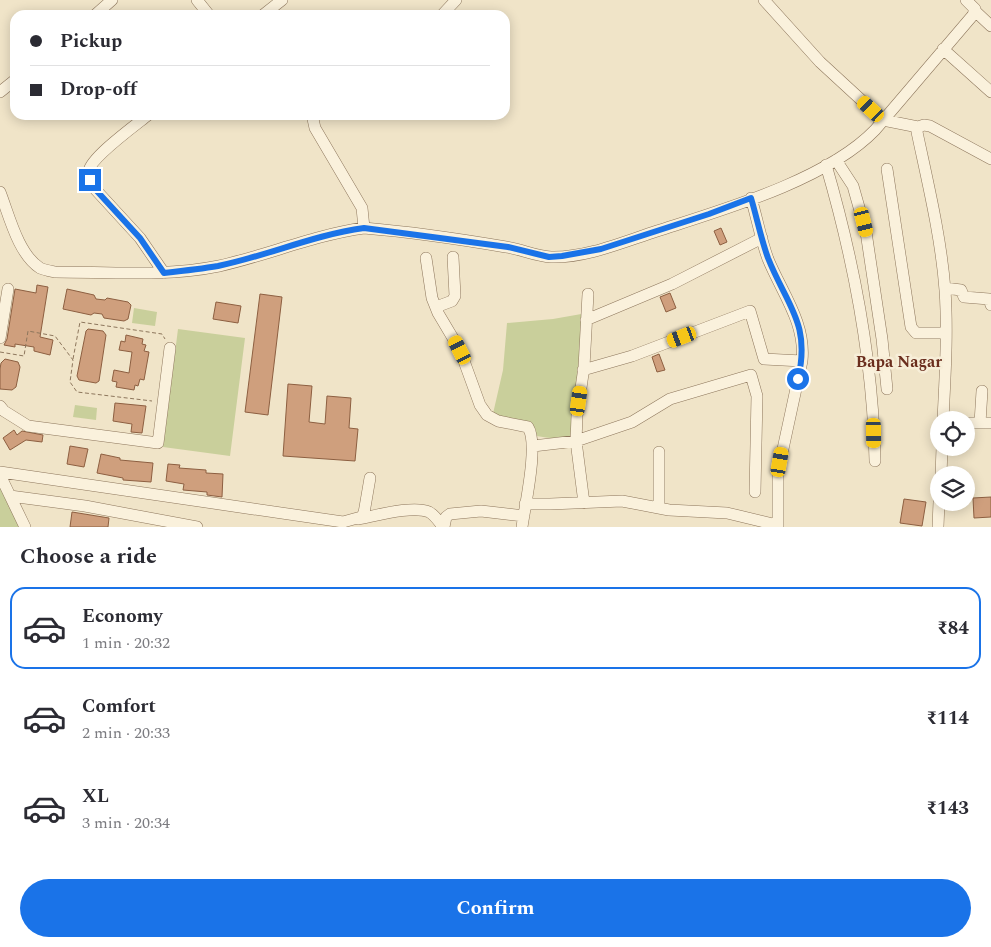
<!DOCTYPE html>
<html lang="en">
<head>
<meta charset="utf-8">
<style>
  :root { --surface:#fff; --page:#f7f7f7; --text:#2b2b33; --muted:#7c7c81; --line:#e1e1e2; --accent:#1a73e8 }
  body { margin:0; font-family:Spectral,serif; background:var(--page); color:var(--text); height:100vh; display:flex; flex-direction:column; font-size:19px; white-space:nowrap }
  * { box-sizing:border-box; margin:0 }
  p { font-size:16px; color:var(--muted) }
  .icon { flex:none; width:28px; height:28px; fill:none; stroke:currentColor; stroke-width:2; stroke-linecap:round; stroke-linejoin:round }
  .map { position:relative; height:527px; overflow:hidden }
  .drawer { display:flex; flex-direction:column; background:var(--surface); flex:1 }
  .drawer>* { flex:none }
  .banner { position:absolute; left:10px; top:10px; width:500px; height:110px; border-radius:15px; box-shadow:0 2px 12px #0003; display:grid; align-content:center; height:110px; padding:0 20px; background:var(--surface) }
  .buttons { position:absolute; left:930px; top:411px; display:grid; gap:10px }
  .buttons a { display:grid; place-items:center; width:45px; height:45px; border-radius:50%; background:var(--surface); box-shadow:0 2px 12px #0003; font-size:25px }
  .end { position:absolute; width:22px; height:22px; margin:-11px; border:6px solid #1a73e8; background:#fff; box-shadow:0 0 0 2px #fff }
  .from { border-radius:50% }
  .car { position:absolute; width:15px; height:30px; margin:-15px -8px; border-radius:6px; box-shadow:0 0 4px 1px #0007; background:linear-gradient(#f5c518 24%,#345 0 40%,#f5c518 0 76%,#345 0 86%,#f5c518 0) }
  .banner b { display:flex; align-items:center; gap:18px; height:48px; font-size:19px }
  .banner b+b { border-top:1px solid var(--line) }
  .banner i { width:12px; height:12px; background:var(--text) }
  ul { padding:0; list-style:none }
  li { display:flex; align-items:center; gap:15px; height:82px; margin:0 10px 8px; padding:0 10px; border:2px solid transparent; border-radius:15px }
  li div { flex:1 }
  li b { display:block; font-size:19px }
  li em { font-style:normal; font-weight:700 }
  li.current { border-color:var(--accent) }
  li>.icon { width:45px; height:45px; stroke-width:1.5 }
  h2 { padding:0 20px; font-size:22px; line-height:60px }
  .action { display:flex; gap:10px; margin-top:auto; padding:10px 20px }
  .action a { flex:1; height:58px; border-radius:30px; background:var(--accent); color:#fff; font-size:20px; font-weight:700; line-height:58px; text-align:center }
  .map>svg:first-child { display:block }
  .green { fill:#c9cf9b }
  .building { fill:#cf9f7d; stroke:#8d5f41 }
  .lines { fill:none; stroke-linecap:round; stroke-linejoin:round }
  .minor-casing { stroke:#8d765c; stroke-width:12 }
  .path { stroke:#8d765c; stroke-width:1; stroke-dasharray:4 2.5; stroke-linecap:butt }
  .minor { stroke:#faf1dc; stroke-width:11 }
  .route { stroke:#1a73e8; stroke-width:6 }
  .labels { text-anchor:middle; dominant-baseline:central; stroke-width:5; stroke-linejoin:round; paint-order:stroke }
  .neighbourhood-label { font-size:16px; font-weight:bold; fill:#6b2e1e; stroke:#f7eed8 }
</style>
</head>
<body>
<div class="map">
<svg width="991" height="527" viewBox="0 0 991 527">
  <rect width="100%" height="100%" fill="#f0e4c8"/>
  <path class="green" d="M134,308L157,312L155,326L132,323Z
    M587,313L584,370L569,441L530,435L528,427L492,418L503,370L507,323L553,319Z
    M178,329L245,338L230,456L163,447Z
    M75,405L97,408L96,420L73,417Z
    M0,482L23,527H0Z"/>
  <path class="building" d="M721,228L727,242L720,245L714,231Z
    M37,285L48,287L40,337L53,340L50,355L34,351V347L15,344V347L4,345L7,339L15,289L36,293Z
    M67,289L94,295L96,299L105,300L107,298L128,302L131,305L128,319L124,321L104,318L102,314L94,313L91,315L63,309Z
    M670,293L676,308L666,312L660,297Z
    M260,294L282,297L268,415L245,412Z
    M216,302L241,306L238,323L213,319Z
    M88,329L103,331L106,335L99,381L96,383L79,380L77,376L86,331Z
    M126,335L143,339L142,344L146,345L144,351L149,352L144,380L140,379L138,386L135,385L134,390L116,387L117,382L112,381L114,370L129,373L132,352L119,350L121,341L125,342Z
    M659,354L665,370L657,372L652,357Z
    M5,359L18,362L20,367L16,387L12,390L0,389V369L1,363Z
    M288,384L312,386L309,422L325,424L327,396L351,398L349,428L358,429L355,461L283,456Z
    M115,403L146,406L142,433L131,432L132,424L113,421Z
    M14,430L17,435L22,431L43,435L42,442L26,440L10,450L3,438Z
    M70,446L88,449L84,467L67,464Z
    M101,454L120,458V460L153,463L151,482L123,480V478L97,473Z
    M168,464L180,465L179,468L206,470V473L223,474L222,497L207,495V492L183,490L184,484L166,481Z
    M991,497V517L974,518L973,498Z
    M904,499L926,502L922,526L900,523Z
    M72,512L109,518L108,527H70Z"/>
  <g class="lines">
    <g class="minor-casing">
      <path id="minor" d="M197,0L209,15
        M764,0L820,62L883,120L918,127
        M975,11L991,26
        M95,15L112,0
        M263,15L282,0
        M442,15L456,0
        M943,49L991,92
        M0,92L15,80
        M148,115C137,124 90,158 89,171C88,177 92,184 95,189L140,238L164,273
        M314,115L313,119L315,128L362,208L364,228
        M836,160L853,186L866,232L882,339L887,389
        M826,165C854,261 873,361 875,461
        M887,169L911,327L916,333H946
        M0,192C9,215 18,254 40,268C44,270 50,271 55,272C109,272 165,277 219,266C268,255 314,235 364,228C411,232 459,239 506,247C521,249 535,256 551,257C586,258 623,242 657,231C722,210 827,180 875,130L973,15L975,9L966,0
        M751,198C757,218 761,240 768,259C782,293 806,323 802,361L778,472V527
        M426,258L432,298L438,313L460,350L480,405L487,415L498,421L528,427C539,444 525,505 522,527
        M945,288L961,290L964,297L989,299L991,305
        M436,307L452,301L455,296L453,257
        M586,320L672,284L762,238
        M0,338L8,289
        M583,370L632,356L750,311L764,359L802,361
        M0,406L4,411L28,426L158,443L170,348
        M943,420C945,377 948,333 945,290C941,237 928,184 917,132L918,127L924,125L930,126L991,159
        M967,423H991
        M980,423L982,391
        M533,446L576,441L632,422L670,399L751,375L757,396L755,492
        M659,452V508
        M0,472L343,522L361,517L364,513L370,478
        M0,475L25,527
        M941,475L942,448
        M10,496L85,506L197,527
        M584,503L576,441L577,416L584,367L588,294
        M525,504H550L622,501L669,510L727,513L773,524L776,527
        M358,519C375,516 413,505 429,512C435,515 439,522 443,527
        M444,527L446,517L450,514L481,511L524,516
        M938,527L939,502"/>
    </g>
    <path class="path" d="M0,352L24,356L28,331L55,336L73,360L70,382L77,392L152,401
      M73,359L80,322L162,334L165,339"/>
    <use href="#minor" class="minor"/>
  </g>
  <g class="lines">
    <path class="route" d="M90,180L95,189L140,238L164,273C182,271 200,269 218,266C267,256 313,235 364,228L508,247L549,257L562,256L601,249L709,214L751,198C757,218 761,239 768,258C787,306 811,323 798,379"/>
  </g>
  <g class="labels">
    <g class="neighbourhood-label">
      <text x="899" y="362">Bapa Nagar</text>
    </g>
  </g>
</svg>
<div class="buttons">
<a><svg class="icon" aria-label="locate" viewBox="0 0 24 24"><circle cx="12" cy="12" r="6"/><path d="M12 2v4M12 18v4M2 12h4M18 12h4"/></svg></a>
<a><svg class="icon" aria-label="layers" viewBox="0 0 24 24"><path d="M12 4l9 5-9 5-9-5zM3 14l9 5 9-5"/></svg></a>
</div>
<i class="end from" style="left:798px;top:379px"></i>
<i class="end" style="left:90px;top:180px"></i>
<i class="car" style="left:871px;top:109px;rotate:313deg"></i>
<i class="car" style="left:864px;top:222px;rotate:166deg"></i>
<i class="car" style="left:682px;top:337px;rotate:249deg"></i>
<i class="car" style="left:460px;top:350px;rotate:333deg"></i>
<i class="car" style="left:579px;top:401px;rotate:8deg"></i>
<i class="car" style="left:874px;top:433px;rotate:179deg"></i>
<i class="car" style="left:780px;top:462px;rotate:10deg"></i>
<div class="banner">
<b><i class="from"></i>Pickup</b>
<b><i></i>Drop-off</b>
</div>
</div>
<section class="drawer">
<h2>Choose a ride</h2>
<ul>
<li class="current"><svg class="icon" aria-label="car" viewBox="0 0 24 24"><path d="M5 17H2v-5l4-1 3-4h7l3 4 3 1v5h-3M9 17h6M6 11h13"/><circle cx="7" cy="17" r="2"/><circle cx="17" cy="17" r="2"/></svg><div><b>Economy</b><p>1 min · 20:32</p></div><em>₹84</em></li>
<li><svg class="icon" aria-label="car" viewBox="0 0 24 24"><path d="M5 17H2v-5l4-1 3-4h7l3 4 3 1v5h-3M9 17h6M6 11h13"/><circle cx="7" cy="17" r="2"/><circle cx="17" cy="17" r="2"/></svg><div><b>Comfort</b><p>2 min · 20:33</p></div><em>₹114</em></li>
<li><svg class="icon" aria-label="car" viewBox="0 0 24 24"><path d="M5 17H2v-5l4-1 3-4h7l3 4 3 1v5h-3M9 17h6M6 11h13"/><circle cx="7" cy="17" r="2"/><circle cx="17" cy="17" r="2"/></svg><div><b>XL</b><p>3 min · 20:34</p></div><em>₹143</em></li>
</ul>
<div class="action"><a>Confirm</a></div>
</section>
</body>
</html>
